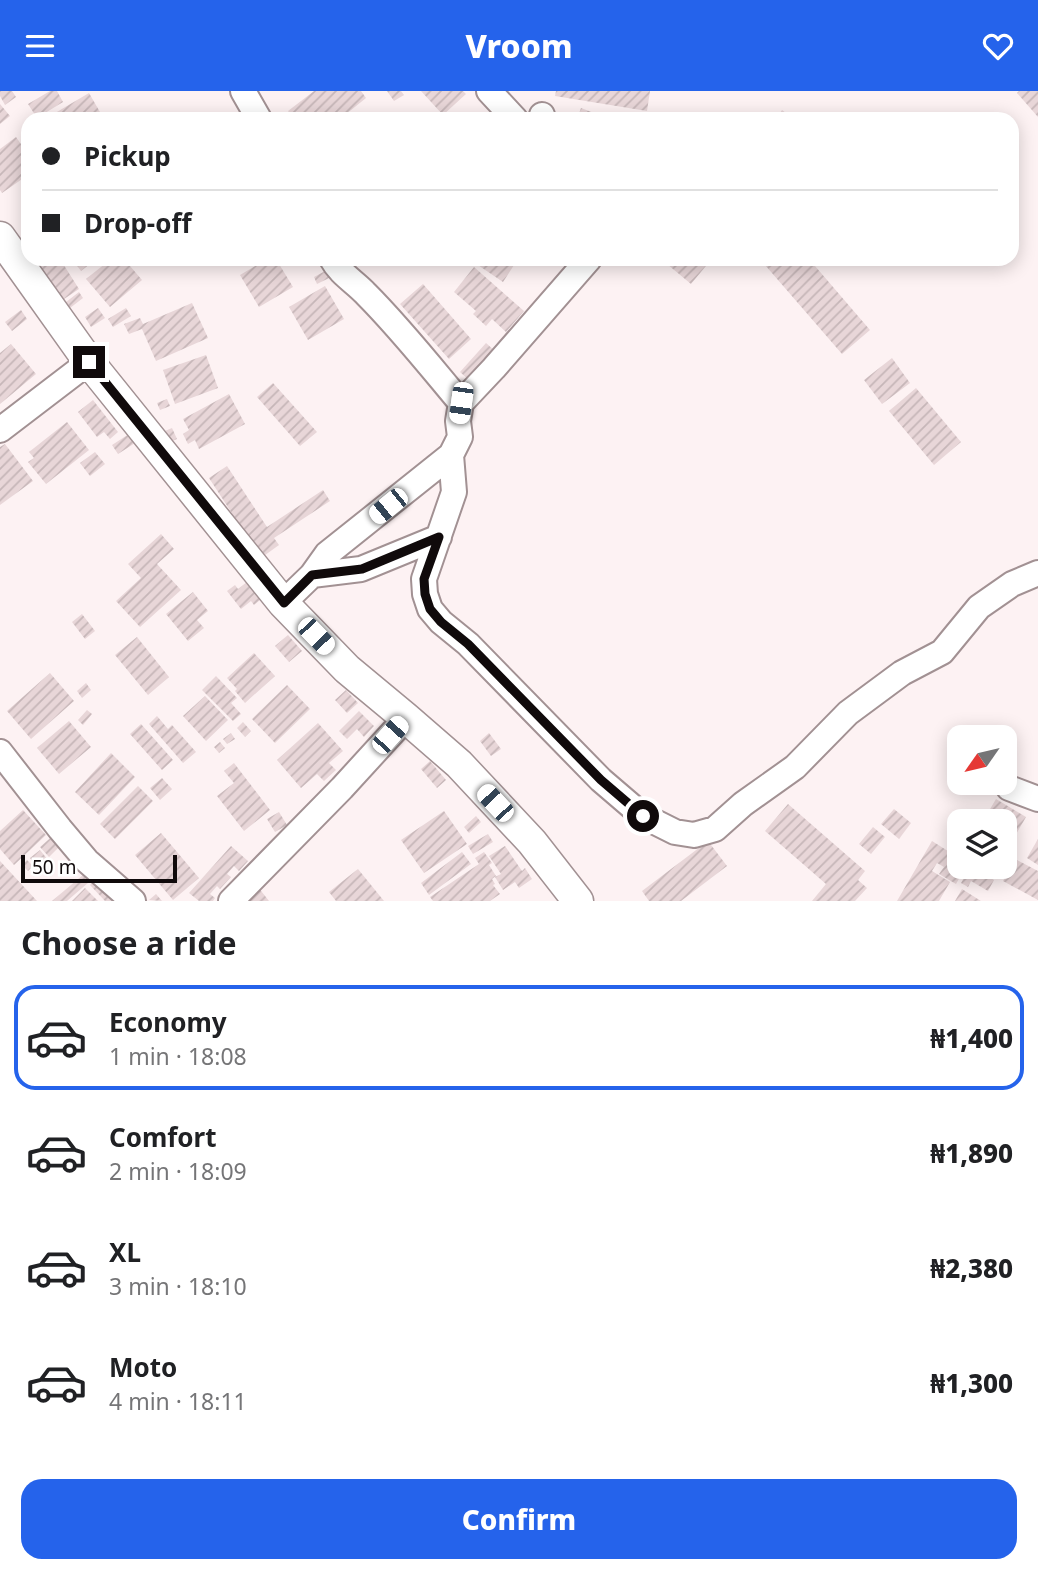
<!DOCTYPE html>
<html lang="en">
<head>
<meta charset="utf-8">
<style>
  :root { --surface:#fff; --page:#f6f6f6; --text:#202124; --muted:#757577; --line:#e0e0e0; --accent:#2563eb }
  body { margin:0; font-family:"Noto Sans",sans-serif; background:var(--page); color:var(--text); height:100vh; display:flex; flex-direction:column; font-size:26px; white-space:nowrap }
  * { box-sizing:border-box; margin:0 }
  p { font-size:23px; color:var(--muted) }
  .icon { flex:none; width:38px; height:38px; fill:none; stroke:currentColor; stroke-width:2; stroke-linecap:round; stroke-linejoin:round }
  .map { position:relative; height:810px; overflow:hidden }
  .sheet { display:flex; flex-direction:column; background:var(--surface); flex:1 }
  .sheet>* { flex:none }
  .banner { position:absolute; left:21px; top:21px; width:998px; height:154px; border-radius:21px; box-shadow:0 4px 18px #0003; display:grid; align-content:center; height:154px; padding:0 21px; background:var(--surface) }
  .needle { width:46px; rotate:236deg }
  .buttons { position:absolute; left:947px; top:634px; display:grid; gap:14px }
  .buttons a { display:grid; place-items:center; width:70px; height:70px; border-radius:14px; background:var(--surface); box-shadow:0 4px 18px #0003; font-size:35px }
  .scale { position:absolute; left:21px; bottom:18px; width:156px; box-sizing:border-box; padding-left:7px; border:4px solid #100a0b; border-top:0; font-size:19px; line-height:24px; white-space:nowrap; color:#100a0b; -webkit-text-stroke:5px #fff; paint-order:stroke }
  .end { position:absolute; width:32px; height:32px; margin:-16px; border:9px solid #100a0b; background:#fff; box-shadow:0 0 0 4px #fff }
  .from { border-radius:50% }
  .car { position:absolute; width:21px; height:42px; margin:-21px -10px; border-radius:9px; box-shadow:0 0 5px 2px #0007; background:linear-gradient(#fff 24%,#345 0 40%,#fff 0 76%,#345 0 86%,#fff 0) }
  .banner b { display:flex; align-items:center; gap:24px; height:66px; font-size:26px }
  .banner b+b { border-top:2px solid var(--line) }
  .banner i { width:18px; height:18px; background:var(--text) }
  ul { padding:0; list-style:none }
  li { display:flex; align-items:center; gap:21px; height:105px; margin:0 14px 10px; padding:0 7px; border:4px solid transparent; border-radius:21px }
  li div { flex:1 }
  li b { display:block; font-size:26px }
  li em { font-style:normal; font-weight:800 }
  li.active { border-color:var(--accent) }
  li>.icon { width:63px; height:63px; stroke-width:1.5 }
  h2 { padding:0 21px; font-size:32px; line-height:84px }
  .action { display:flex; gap:14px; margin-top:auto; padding:14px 21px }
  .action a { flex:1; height:80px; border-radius:21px; background:var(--accent); color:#fff; font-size:28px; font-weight:800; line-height:80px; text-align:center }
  header { display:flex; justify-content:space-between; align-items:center; height:91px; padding:0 21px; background:var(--accent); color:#fff; font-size:32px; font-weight:800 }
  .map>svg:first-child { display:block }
  .building { fill:url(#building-hatch) }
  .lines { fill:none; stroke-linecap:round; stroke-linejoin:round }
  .minor-casing { stroke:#a29193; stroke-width:28 }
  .tertiary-casing { stroke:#a29193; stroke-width:33 }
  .minor { stroke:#fff; stroke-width:24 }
  .tertiary { stroke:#fff; stroke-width:30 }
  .route { stroke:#100a0b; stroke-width:9 }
</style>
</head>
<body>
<header><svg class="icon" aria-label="menu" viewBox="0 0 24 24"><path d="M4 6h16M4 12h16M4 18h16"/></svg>Vroom<svg class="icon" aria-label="heart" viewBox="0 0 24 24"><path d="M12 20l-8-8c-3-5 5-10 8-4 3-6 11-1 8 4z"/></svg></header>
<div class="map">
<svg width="1038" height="810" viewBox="0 0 1038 810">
  <defs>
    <pattern id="building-hatch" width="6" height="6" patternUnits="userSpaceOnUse" patternTransform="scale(1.75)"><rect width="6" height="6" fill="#e8d6d8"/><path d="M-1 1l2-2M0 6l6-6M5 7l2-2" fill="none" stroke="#c6b6b8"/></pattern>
  </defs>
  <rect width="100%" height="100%" fill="#fdf2f3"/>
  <path class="building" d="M0,0H12L16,6L5,14L0,5Z
    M50,0H57L63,11L37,27L28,13Z
    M314,0H361L366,7L340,28H294L288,20Z
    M387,0H401L404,4L394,10Z
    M421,0H463L466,3L443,24Z
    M556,0H650L647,20L555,5Z
    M1019,0H1038V26L1017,2Z
    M89,2L104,28H45Z
    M0,13L10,25L0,33Z
    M581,17L610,28H577Z
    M782,19L794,28H776Z
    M16,46L28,63V84L2,102L0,99V58Z
    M45,168H60L79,198L61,210L37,173Z
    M72,168H96L81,180Z
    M111,168H124L142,189L110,216L86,188Z
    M226,168H238L239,170L231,175Z
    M267,168H276L293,196L259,216L240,184Z
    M469,168H518L503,191Z
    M661,168H707L710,170L691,193Z
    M771,168H809L870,239L842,263L765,174Z
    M474,176L524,220L506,241L492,228L486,235L473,223L476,220L454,201Z
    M329,178L333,185L317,193L314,186Z
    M423,193L471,248L449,268L400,213Z
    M325,195L344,228L308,249L289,216Z
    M79,201L83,207L70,217L66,211Z
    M192,212L208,247L156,270L142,238L129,243L124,233L140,227L143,233Z
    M98,217L105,227L91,236L85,226Z
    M126,217L131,225L113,236L108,228Z
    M21,219L27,228L12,240L5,231Z
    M486,252L496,261L470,290L460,281Z
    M11,253L36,283L0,313V262Z
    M206,264L218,297L175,313L163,279Z
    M892,267L910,292L882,313L864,289Z
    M273,292L317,341L300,355L257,306Z
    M916,297L961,351L934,374L889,320Z
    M229,303L245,333L199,358L195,349L188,353L183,343L189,339L183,328Z
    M167,308L170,315L160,319L157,312Z
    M93,309L118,341L110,348L104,341L97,346L78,321Z
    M67,331L89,359L46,393L28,371L34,367L29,361Z
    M172,337L177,348L170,351L165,340Z
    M129,343L135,352L118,363L112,354Z
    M5,353L33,390L0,414V356Z
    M95,361L105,373L90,385L80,372Z
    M227,375L267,436L323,399L330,410L274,447L279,454L261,467L209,387Z
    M161,443L174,458L157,473L181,499L140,536L116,510L141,487L128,473Z
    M247,491L260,509L254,514L251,510L241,518L227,500L235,494L238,498Z
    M193,501L208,520L197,529L204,537L188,550L166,523Z
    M82,523L95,540L85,548L72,531Z
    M288,544L302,560L289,571L275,555Z
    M137,546L169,586L148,604L115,564Z
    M254,562L275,585L245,612L235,600L237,598L227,587Z
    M50,582L74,610L31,648L7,620Z
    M216,585L237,607L231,612L241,623L233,630L202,599Z
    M86,592L91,599L82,607L77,600Z
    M287,594L310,618L275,652L252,628Z
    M346,599L358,612L347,622L335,609Z
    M205,605L228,629L206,650L183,625Z
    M87,619L92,623L83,634L78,629Z
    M359,620L374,635L364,646L357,638L347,648L339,640Z
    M157,625L168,638L172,634L196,661L183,672L149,633Z
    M69,630L91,656L59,683L37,657Z
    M243,631L251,640L245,646L237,637Z
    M318,632L343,660L329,672L336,679L324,690L317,683L301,697L277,669Z
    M141,633L173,669L162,679L130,643Z
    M231,642L235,648L227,653L223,648Z
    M489,642L501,658L491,665L480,650Z
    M220,651L225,657L219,662L214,656Z
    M111,662L135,686L99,724L75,701Z
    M430,670L446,689L437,697L421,678Z
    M234,672L270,719L244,740L217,705L234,692L224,680Z
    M162,687L172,698L160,709L150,697Z
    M138,695L153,710L115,748L100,733Z
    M996,708L1026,726L1008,757L1004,754V730H983Z
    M788,713L865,780L858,789L867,797L855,810H812L826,793L765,740Z
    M894,718L911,732L899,748L881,733Z
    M23,719L46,744L14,774L0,758V740Z
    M444,720L467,753L424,782L401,749Z
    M279,721L287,734L275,741L267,728Z
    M476,725L481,731L469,742L464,736Z
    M873,736L885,746L871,763L859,753Z
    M56,742L64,751L49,766L40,756Z
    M161,742L199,787L173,809L135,764Z
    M488,743L493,751L473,763L468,755Z
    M1038,748V774L1027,767Z
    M708,750L727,775L681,810H649L642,800Z
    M932,750L959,767V775H966L956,793L939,783L944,776L937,772L932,780L950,791L939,810H897Z
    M231,755L248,770L239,780L234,775L227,783L231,786L220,798L217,795L210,803L215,807L213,810H199L189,802Z
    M505,755L522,780L525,777L532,788L519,797L515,791L503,799L495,786L501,783L489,765Z
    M40,759L48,769L38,777L30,767Z
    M462,761L471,773L429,804L421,792Z
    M484,761L492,772L489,774L496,785L492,788L495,793L493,794L500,803L490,810H433L430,806L479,773L475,767Z
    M1015,768L1038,780V809L1003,790Z
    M27,769L33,775L28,780L22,774Z
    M0,770L37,810H0Z
    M971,775L994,789L988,800L971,790L968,796L961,792Z
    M90,778L96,785L67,810H52Z
    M358,778L384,810H336L329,801Z
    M99,785L123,810H105L90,794Z
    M258,796L269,810H245Z
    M85,797L98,810H72Z
    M962,798L981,810H955Z
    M156,803L162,810L149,809Z"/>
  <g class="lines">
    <g class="minor-casing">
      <path id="minor" d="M243,0L259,28
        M489,0L515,28
        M541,28L542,24
        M332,168C340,183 355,191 366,203C400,237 430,275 461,312
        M0,339L89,271
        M451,364L454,401L424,488L425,503L430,518L441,531L468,553L601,689L643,725L675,741L694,744L715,738L743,713L795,676L848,622L902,582L942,561L979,516L1012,493L1038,482
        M312,484L361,478L439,446
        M283,512L312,484L327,463L451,364L460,346L458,330L461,312L494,277L589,168
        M0,661L60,738L87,770L133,810
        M1009,697L1038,708
        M231,810L342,697L406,627"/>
    </g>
    <g class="tertiary-casing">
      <path id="tertiary" d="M0,146L89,271L283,512L347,578L406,627L459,673L532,751L578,810"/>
    </g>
    <use href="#minor" class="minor"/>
    <use href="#tertiary" class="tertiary"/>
  </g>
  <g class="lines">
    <path class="route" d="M89,271L284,512L312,484L362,478L439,446L424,488L425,503L430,518L441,531L468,553L601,689L643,725"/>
  </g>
</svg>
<div class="buttons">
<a><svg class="needle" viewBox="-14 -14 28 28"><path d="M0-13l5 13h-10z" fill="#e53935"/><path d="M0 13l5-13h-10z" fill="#757577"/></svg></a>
<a><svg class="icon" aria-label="layers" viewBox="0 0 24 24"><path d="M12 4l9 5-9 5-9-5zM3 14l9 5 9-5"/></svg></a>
</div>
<div class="scale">50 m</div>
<i class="end from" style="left:643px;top:725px"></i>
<i class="end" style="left:89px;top:271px"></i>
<i class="car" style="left:461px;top:312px;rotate:188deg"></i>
<i class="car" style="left:388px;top:415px;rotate:231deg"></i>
<i class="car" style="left:316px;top:545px;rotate:136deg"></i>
<i class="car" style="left:390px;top:644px;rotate:42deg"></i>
<i class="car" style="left:495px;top:712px;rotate:317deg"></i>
<div class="banner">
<b><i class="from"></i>Pickup</b>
<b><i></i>Drop-off</b>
</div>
</div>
<section class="sheet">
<h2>Choose a ride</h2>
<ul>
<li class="active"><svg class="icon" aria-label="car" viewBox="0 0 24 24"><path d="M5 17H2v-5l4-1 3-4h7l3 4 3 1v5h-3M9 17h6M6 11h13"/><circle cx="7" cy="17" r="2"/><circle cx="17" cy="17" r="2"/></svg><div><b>Economy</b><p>1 min · 18:08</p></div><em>₦1,400</em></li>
<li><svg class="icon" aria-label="car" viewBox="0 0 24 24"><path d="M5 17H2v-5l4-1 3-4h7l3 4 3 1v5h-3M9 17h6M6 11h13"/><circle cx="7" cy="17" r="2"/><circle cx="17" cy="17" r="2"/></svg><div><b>Comfort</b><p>2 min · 18:09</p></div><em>₦1,890</em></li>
<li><svg class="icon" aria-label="car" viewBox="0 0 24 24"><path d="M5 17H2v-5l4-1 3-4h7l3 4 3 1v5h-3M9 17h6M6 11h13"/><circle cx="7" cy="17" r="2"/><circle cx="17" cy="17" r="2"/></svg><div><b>XL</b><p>3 min · 18:10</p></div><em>₦2,380</em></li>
<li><svg class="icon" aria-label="car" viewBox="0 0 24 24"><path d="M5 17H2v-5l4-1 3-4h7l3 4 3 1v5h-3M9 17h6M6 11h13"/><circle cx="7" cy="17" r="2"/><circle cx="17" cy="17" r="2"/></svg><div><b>Moto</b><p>4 min · 18:11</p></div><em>₦1,300</em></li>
</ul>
<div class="action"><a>Confirm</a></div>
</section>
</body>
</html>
